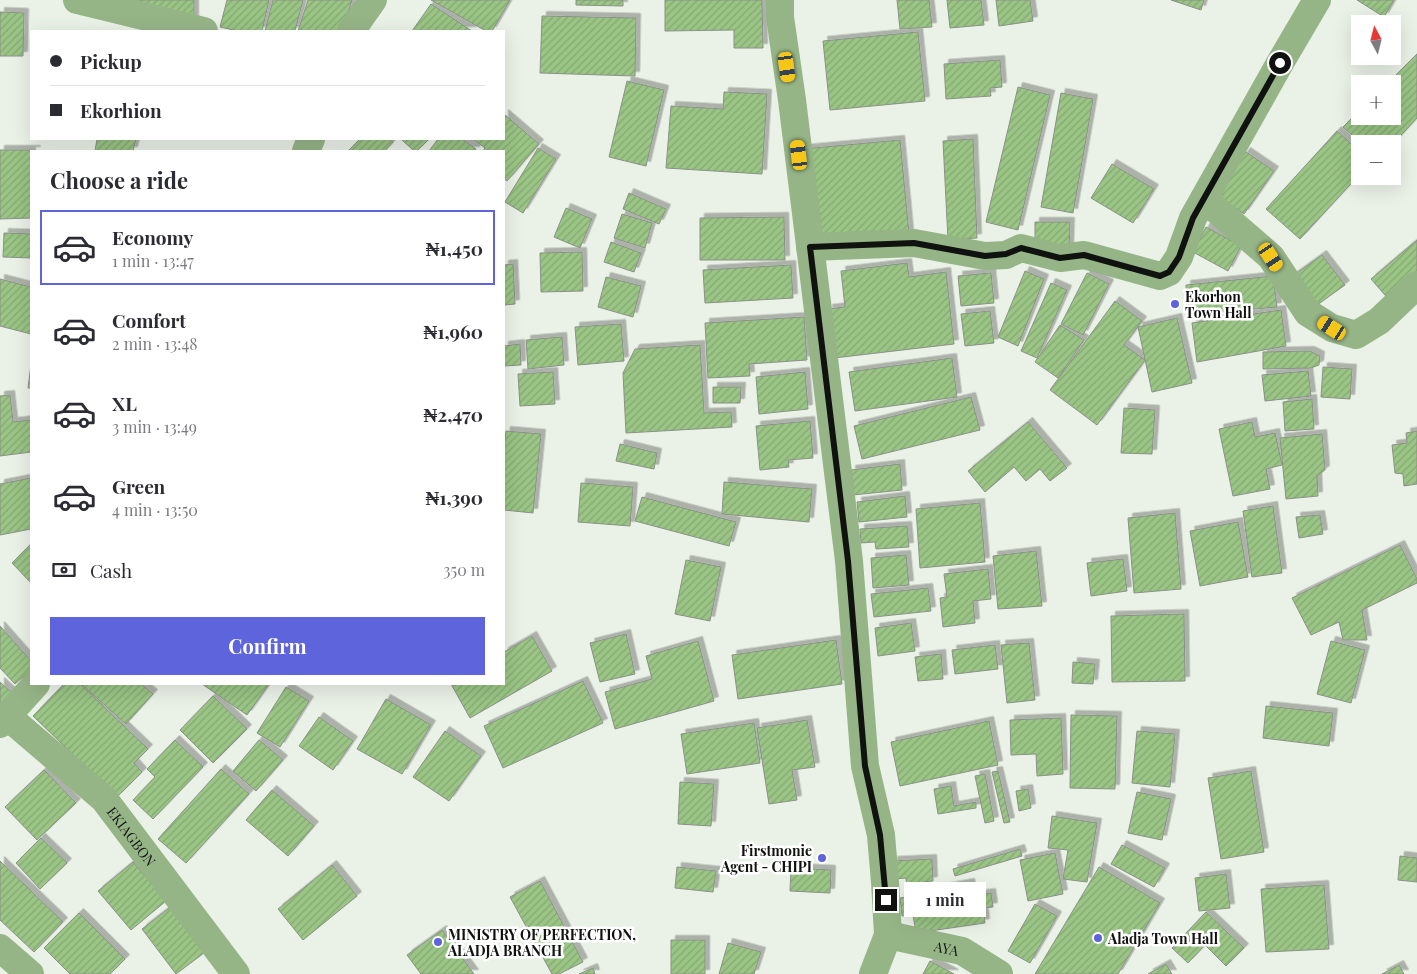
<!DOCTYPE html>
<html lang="en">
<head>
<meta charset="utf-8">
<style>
  :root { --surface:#fff; --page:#f2f2f3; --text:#2b2b33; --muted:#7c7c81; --line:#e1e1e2; --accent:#5d64dc }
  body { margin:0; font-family:"Playfair Display",serif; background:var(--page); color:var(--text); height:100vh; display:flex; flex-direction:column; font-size:19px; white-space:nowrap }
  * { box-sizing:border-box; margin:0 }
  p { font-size:16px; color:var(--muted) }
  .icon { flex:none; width:28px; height:28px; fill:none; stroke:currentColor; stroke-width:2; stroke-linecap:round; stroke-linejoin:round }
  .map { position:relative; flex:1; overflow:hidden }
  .panel { position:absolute; left:30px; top:150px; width:475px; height:535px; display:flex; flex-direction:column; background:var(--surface); border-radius:0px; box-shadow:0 5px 20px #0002 }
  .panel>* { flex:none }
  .guide { position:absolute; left:30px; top:30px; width:475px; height:110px; border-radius:0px; box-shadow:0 5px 20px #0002; display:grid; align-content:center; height:110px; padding:0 20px; background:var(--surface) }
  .needle { width:32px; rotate:353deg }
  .buttons { position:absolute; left:1351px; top:15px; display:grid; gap:10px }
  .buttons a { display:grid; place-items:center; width:50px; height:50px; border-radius:0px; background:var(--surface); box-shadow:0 5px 20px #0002; font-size:25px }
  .end { position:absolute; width:22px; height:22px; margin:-11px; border:6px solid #10120f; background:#fff; box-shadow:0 0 0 2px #fff }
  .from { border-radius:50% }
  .bubble { position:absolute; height:35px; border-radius:0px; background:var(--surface); box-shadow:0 5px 20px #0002; font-size:16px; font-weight:700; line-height:35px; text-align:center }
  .car { position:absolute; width:15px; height:30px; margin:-15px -8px; border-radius:6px; box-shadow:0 0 4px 1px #0007; background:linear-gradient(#f5c518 24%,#345 0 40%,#f5c518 0 76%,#345 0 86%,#f5c518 0) }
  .guide b { display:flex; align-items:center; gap:18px; height:48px; font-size:19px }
  .guide b+b { border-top:1px solid var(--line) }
  .guide i { width:12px; height:12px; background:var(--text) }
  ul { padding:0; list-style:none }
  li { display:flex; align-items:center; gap:15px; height:75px; margin:0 10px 8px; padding:0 10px; border:2px solid transparent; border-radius:0px }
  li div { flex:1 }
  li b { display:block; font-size:19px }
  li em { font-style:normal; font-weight:700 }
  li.active { border-color:var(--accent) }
  li>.icon { width:45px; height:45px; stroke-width:1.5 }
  h2 { padding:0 20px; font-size:22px; line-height:60px }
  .pay { display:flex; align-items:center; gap:12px; height:55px; padding:0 20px; font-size:19px }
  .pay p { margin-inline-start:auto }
  .button { display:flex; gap:10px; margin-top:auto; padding:10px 20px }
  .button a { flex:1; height:58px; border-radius:0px; background:var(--accent); color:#fff; font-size:20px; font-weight:700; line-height:58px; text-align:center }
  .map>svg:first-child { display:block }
  .building { fill:url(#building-hatch); stroke:#8a9187; filter:url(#shadow) }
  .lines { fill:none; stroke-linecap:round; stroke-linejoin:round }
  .minor { stroke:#96b587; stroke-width:28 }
  .route { stroke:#10120f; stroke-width:6 }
  .poi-dot { fill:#5d64dc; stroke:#fff; stroke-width:2 }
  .labels { text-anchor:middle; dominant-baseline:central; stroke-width:5; stroke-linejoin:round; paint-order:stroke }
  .poi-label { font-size:14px; font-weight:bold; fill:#10120f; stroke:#fff; text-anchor:start }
  .street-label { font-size:14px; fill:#10120f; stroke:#fff }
</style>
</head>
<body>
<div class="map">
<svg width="1417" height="974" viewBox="0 0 1417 974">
  <defs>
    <pattern id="building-hatch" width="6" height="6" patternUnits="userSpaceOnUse" patternTransform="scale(1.25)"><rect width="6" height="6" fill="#9ac585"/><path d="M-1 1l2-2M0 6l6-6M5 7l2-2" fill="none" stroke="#84a872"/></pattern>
    <filter id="shadow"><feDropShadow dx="4.5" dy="-4.5" stdDeviation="0" flood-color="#0004"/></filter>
  </defs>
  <rect width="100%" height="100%" fill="#eaf1e7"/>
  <path class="building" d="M123,0H194V24Z
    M227,0H269L262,31H238L220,27Z
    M273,0H303L295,31H265Z
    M308,0H352L342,31H298Z
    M431,0H510L492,31H486Z
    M576,0H623V6L576,5Z
    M665,0H762L763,48H734V30L665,31Z
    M897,0H929L932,27L900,29Z
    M947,0H981L984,25L950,28Z
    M996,0H1030L1033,21L999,26Z
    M1171,0H1204L1201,10Z
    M1357,0H1394L1384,17Z
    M431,4L472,31H412Z
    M0,12L24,13L23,56H0Z
    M542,16L636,18L635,76L540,73Z
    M918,32L925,101L830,110L823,41Z
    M1417,54V118L1392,145L1362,144L1343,127L1360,110V116H1392V84H1387Z
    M1000,60L1002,87L990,88L991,96L946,99L944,64Z
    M627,81L664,90L646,166L609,157Z
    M1018,87L1050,95L1018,230L986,222Z
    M724,92L767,94L762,174L666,168L671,106L723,109Z
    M1061,93L1093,99L1073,213L1041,207Z
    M504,114L539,144L507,181L504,179V151H483L485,148L473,139H504Z
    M1337,131L1360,152V174L1300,239L1266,209Z
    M97,139H136L133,151H95Z
    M360,139H389L393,142L385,151H351L349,150Z
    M403,139H429L417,151H414L402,140Z
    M438,139H462L476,149L475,151H429Z
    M973,139L977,238L948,240L943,141Z
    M900,140L909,234L812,243L803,149Z
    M538,148L556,159L523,213L505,202Z
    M0,150H36V151H31V218L0,219Z
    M1246,152L1274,171L1244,214L1216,195Z
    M1112,164L1154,189L1133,223L1091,198Z
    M629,193L666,209L659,224L623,209Z
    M566,208L592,219L580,248L554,237Z
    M622,214L652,223L645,248L614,238Z
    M784,217L785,260H700V218Z
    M1035,222H1070L1069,249H1035Z
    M1206,227L1241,246L1228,271L1193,252Z
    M4,233L31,234V258L3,257Z
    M1417,240V279L1391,302L1371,279Z
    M611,242L641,253L634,272L604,262Z
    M582,252L583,291L541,292L540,253Z
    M1322,255L1345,285L1313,308L1290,278Z
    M907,263L909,277L946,272L954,344L834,358L828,309L845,307L841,271Z
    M513,264L515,304L504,305V265Z
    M791,265L793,298L705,303L703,270Z
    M1025,271L1044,279L1018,346L998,337Z
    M991,273L994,303L961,306L958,276Z
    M1087,273L1109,284L1083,335L1061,324Z
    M1273,276L1277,307L1187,315L1186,285Z
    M606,277L641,286L633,317L598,307Z
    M0,279L31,287V334L0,326Z
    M1051,283L1067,290L1037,358L1021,351Z
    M1115,301L1142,321L1124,345L1145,360L1097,425L1050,390Z
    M1281,310L1286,346L1197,362L1192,323Z
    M990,311L994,343L965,346L961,314Z
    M804,317L807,360L749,364L750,376L708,378L705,323Z
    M1177,318L1192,383L1152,392L1138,327Z
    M621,324L624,361L578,365L575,327Z
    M1060,325L1084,340L1058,378L1035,362Z
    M562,337L564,365L528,369L526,340Z
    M520,344L521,365L504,366V346Z
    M700,345L704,413L731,412L732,427L626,433L623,373L635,349Z
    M1310,351L1320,356L1319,365L1311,368L1263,369V352Z
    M952,358L957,397L855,411L849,372Z
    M31,364V388H28Z
    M1323,367L1352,369L1350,399L1321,397Z
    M1308,371L1311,396L1265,401L1262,375Z
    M553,372L555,404L520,406L518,374Z
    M805,372L808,409L759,414L756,377Z
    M713,387H741L740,403H713Z
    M10,395L13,422L31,420V452L0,456V396Z
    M971,397L980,430L862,459L854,426Z
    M1312,399L1314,429L1285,431L1283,402Z
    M1124,408L1155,410L1152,454L1121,453Z
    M810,421L813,458L788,460L789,467L760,470L756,426Z
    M1028,422L1067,468L1050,481L1040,469L1026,481L1014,467L985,492L968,471Z
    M1252,422L1255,437L1275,433L1282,465L1266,469L1270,489L1233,496L1219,429Z
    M506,431L541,434L533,513L504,510V451Z
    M1417,431V484L1404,486L1403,474L1395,473L1392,445L1407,443L1406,433Z
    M1322,434L1325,470L1317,476L1318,496L1286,499L1280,438Z
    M620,444L657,453L654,469L616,461Z
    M900,464L902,490L853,495L851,470Z
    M31,478V529L0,535V484Z
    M724,482L812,489L809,522L722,514Z
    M581,483L633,487L630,526L578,522Z
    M905,496L907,517L859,522L857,502Z
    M642,497L736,522L729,546L635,521Z
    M980,503L985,562L920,568L916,509Z
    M1273,506L1282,573L1252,577L1243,511Z
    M1175,513L1181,589L1134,593L1128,518Z
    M1320,515L1323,534L1299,538L1296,517Z
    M1238,522L1248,577L1200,586L1190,531Z
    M907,526L909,547L876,549L875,542L861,543L860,529Z
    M31,544V583L12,563Z
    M1400,545L1417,579V583L1362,610L1367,640H1343L1339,622L1311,635L1292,598Z
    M1036,551L1042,606L998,609L993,556Z
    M906,555L909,585L873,588L871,558Z
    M1123,559L1127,591L1091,596L1087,563Z
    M686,560L721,567L710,621L675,614Z
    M988,569L991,599L973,601L975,623L943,627L940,598L947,597L944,574Z
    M928,588L931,611L874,617L871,594Z
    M1184,614L1185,681L1112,682L1111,616Z
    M911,623L915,651L878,656L875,628Z
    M0,626L31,661V670L15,684L0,668Z
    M626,634L635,674L600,682L590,643Z
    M532,636L552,671L470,718L451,684H504V652Z
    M836,640L842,684L738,699L732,655Z
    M698,641L714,701L615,729L605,692L652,679L646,656Z
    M1331,641L1365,650L1351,703L1317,694Z
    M1029,643L1035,700L1007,703L1001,645Z
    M995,645L998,669L955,674L952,650Z
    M941,654L943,679L918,681L915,657Z
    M1073,662L1095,664L1093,684L1072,683Z
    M583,681L603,723L503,768L484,726Z
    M0,682L12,693L0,706Z
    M64,684H80L148,749L134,763L142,772L117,797L33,716Z
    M81,684H141L153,694L126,724Z
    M202,684H269L247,715Z
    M286,687L309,701L280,747L257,733Z
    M213,696L247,729L213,763L180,730Z
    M386,699L431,725L402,774L357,749Z
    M1266,706L1333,713L1329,746L1263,738Z
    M1071,715L1117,716L1115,789L1070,788Z
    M319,717L353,741L333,770L299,746Z
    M1061,718L1063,774L1037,776L1036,754L1011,755L1010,720Z
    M807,720L815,767L792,770L797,800L769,804L757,728Z
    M989,721L998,765L900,786L891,742Z
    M754,723L760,763L687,774L681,734Z
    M445,731L481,756L449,801L413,777Z
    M1137,731L1175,734L1170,787L1132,783Z
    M175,740L203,767L153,819L133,800L155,777L147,769Z
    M259,740L283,760L256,791L233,771Z
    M221,769L249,794L186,863L158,839Z
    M44,770L76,803L37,840L5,807Z
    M998,771L1010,822L1004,823L992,772Z
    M1251,771L1264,852L1221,859L1208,778Z
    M985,774L994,821L985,823L975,776Z
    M680,782L714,784L711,826L678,824Z
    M951,786L954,806L976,802V808L938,814L934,789Z
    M1028,789L1031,808L1019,811L1016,791Z
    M272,790L314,826L288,856L246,820Z
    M1137,792L1171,799L1162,840L1128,833Z
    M1052,816L1097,823L1087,882L1063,879L1068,850L1048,848Z
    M41,838L67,863L40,889L16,863Z
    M1122,845L1165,868L1154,887L1111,864Z
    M1020,849L1022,856L955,876L953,869Z
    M1055,853L1063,894L1028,901L1020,860Z
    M1400,856L1417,858V882L1398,880Z
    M932,859L933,881L923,882L924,890L907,891L906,878L894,879L893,861Z
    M0,861L63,922L34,952L0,920Z
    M133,862L166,901L131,930L98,891Z
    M332,865L357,896L303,940L278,909Z
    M677,867L716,871L713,892L675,888Z
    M1099,867L1160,903L1118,974H1035Z
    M791,868L831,870L830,893L790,891Z
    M1226,874L1230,908L1199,911L1195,878Z
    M540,881L583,962L559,974H552L510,897Z
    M970,883L971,890L943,896L942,888Z
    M1324,885L1329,949L1266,952L1261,889Z
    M934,893L935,901L991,893L993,907L983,908L985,923L916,933L913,915L902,916L900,898Z
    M1035,904L1057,916L1030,963L1008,951Z
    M173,905L208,950L176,974L142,929Z
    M1206,912L1244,948L1226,966L1205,945L1188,963L1172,948Z
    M79,913L125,959L110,974H70L44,948Z
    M442,930L474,974H421L407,955Z
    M671,940H705V974H671Z
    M728,943L761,952L754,974H719Z
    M930,961L954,974H923Z
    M1166,964L1172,974H1148Z
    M1399,965L1404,974H1382Z
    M593,968L595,974H579Z"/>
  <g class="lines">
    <g class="minor">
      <path d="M77,0L204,31"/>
      <path d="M780,0V17L792,100L849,561L865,766L881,835L885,882L888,935L873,974"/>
      <path d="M351,31L373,0"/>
      <path d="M306,151L311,139"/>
      <path d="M1204,199L1271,257L1308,313L1332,328L1356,335L1379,321L1417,285"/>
      <path d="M810,247L914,243L985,256L1006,255L1021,248L1060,258L1084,255L1160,276L1169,272L1179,257L1193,218L1280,63L1317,0"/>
      <path id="s1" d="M7,716L104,799L236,974"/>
      <path d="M0,724L36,684"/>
      <path id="s2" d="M888,935L962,951L999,974"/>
      <path d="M0,948L30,974"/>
    </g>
  </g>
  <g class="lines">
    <path class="route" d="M886,900L880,835L865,766L848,561L810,247L914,243L985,256L1006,254L1021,248L1060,258L1084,255L1160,276L1169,272L1179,257L1193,218L1280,63"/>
  </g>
  <g class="poi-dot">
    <circle cx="1175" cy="304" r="5"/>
    <circle cx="822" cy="858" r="5"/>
    <circle cx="1098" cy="938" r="5"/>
    <circle cx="438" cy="942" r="5"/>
  </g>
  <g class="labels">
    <g class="poi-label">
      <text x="1185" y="296">Ekorhon<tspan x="1185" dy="16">Town Hall</tspan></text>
      <text x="812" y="850" text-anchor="end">Firstmonie<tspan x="812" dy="16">Agent - CHIPI</tspan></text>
      <text x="448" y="934">MINISTRY OF PERFECTION,<tspan x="448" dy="16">ALADJA BRANCH</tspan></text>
      <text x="1108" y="938">Aladja Town Hall</text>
    </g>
    <g class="street-label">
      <text stroke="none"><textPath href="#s1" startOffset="174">EKIAGBON</textPath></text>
      <text stroke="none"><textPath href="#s2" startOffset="60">AYA</textPath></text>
    </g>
  </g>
</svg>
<div class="buttons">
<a><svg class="needle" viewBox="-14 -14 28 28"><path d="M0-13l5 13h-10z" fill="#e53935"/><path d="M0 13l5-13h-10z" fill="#7c7c81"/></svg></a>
<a>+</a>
<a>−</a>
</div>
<i class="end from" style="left:1280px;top:63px"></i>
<i class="end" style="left:886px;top:900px"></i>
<div class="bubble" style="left:904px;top:882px;width:82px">1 min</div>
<i class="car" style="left:787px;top:67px;rotate:172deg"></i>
<i class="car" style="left:799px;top:155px;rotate:353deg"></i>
<i class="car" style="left:1271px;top:257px;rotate:147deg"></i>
<i class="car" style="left:1332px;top:328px;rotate:303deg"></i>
<div class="guide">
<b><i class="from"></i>Pickup</b>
<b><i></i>Ekorhion</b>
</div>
<section class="panel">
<h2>Choose a ride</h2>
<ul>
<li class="active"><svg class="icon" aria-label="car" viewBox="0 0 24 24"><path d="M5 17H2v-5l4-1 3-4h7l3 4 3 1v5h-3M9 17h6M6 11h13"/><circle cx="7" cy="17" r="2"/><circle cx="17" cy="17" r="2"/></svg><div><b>Economy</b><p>1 min · 13:47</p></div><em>₦1,450</em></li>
<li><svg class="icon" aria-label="car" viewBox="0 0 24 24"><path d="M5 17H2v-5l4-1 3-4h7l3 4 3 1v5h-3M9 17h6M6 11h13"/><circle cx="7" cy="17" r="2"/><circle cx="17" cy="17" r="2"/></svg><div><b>Comfort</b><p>2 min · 13:48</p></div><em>₦1,960</em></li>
<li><svg class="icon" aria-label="car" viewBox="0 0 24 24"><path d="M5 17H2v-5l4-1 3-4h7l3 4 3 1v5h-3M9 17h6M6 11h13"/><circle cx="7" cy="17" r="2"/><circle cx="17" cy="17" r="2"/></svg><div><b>XL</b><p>3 min · 13:49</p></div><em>₦2,470</em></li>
<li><svg class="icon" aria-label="car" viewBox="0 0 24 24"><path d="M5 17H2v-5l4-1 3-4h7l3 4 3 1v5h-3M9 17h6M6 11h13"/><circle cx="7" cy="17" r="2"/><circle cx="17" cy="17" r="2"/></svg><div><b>Green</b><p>4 min · 13:50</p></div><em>₦1,390</em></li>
</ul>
<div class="pay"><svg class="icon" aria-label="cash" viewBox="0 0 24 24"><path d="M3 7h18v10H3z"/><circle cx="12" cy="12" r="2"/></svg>Cash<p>350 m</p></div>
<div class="button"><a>Confirm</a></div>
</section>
</div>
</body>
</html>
